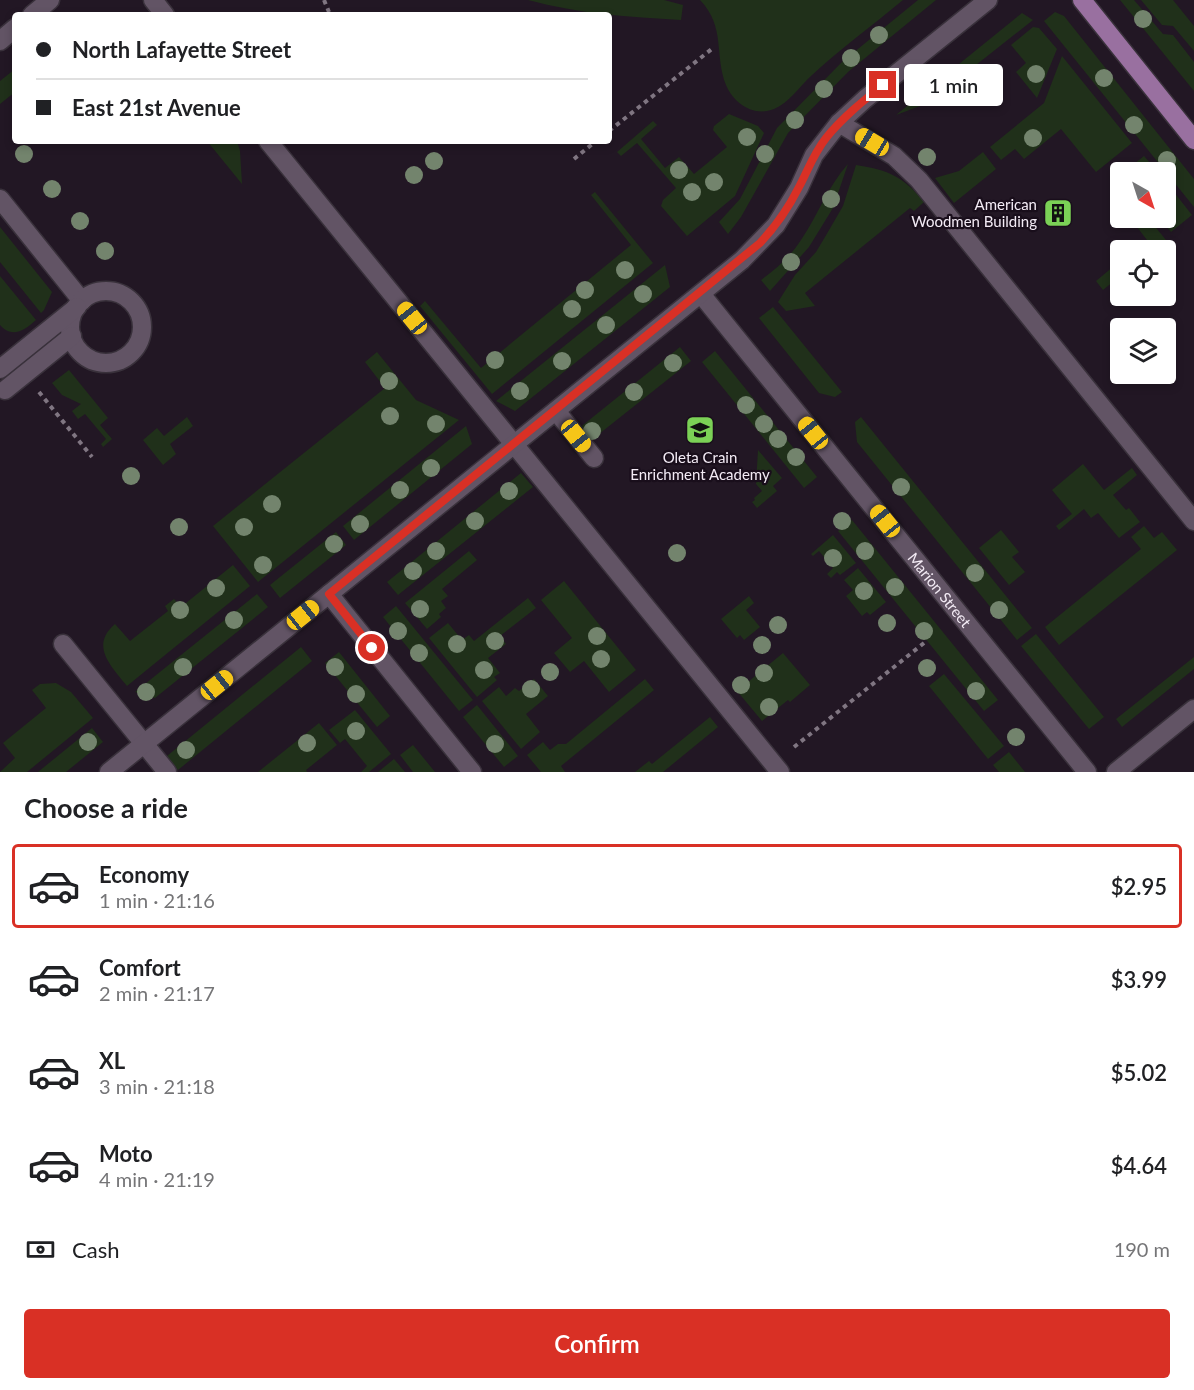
<!DOCTYPE html>
<html lang="en">
<head>
<meta charset="utf-8">
<style>
  :root { --surface:#fff; --page:#f6f6f6; --text:#202124; --muted:#757577; --line:#e0e0e0; --accent:#d93025 }
  body { margin:0; font-family:Lato,sans-serif; background:var(--page); color:var(--text); height:100vh; display:flex; flex-direction:column; font-size:22px; white-space:nowrap }
  * { box-sizing:border-box; margin:0 }
  p { font-size:20px; color:var(--muted) }
  .icon { flex:none; width:33px; height:33px; fill:none; stroke:currentColor; stroke-width:2; stroke-linecap:round; stroke-linejoin:round }
  .map { position:relative; height:772px; overflow:hidden }
  .sheet { display:flex; flex-direction:column; background:var(--surface); flex:1 }
  .sheet>* { flex:none }
  .top-card { position:absolute; left:12px; top:12px; width:600px; height:132px; border-radius:6px; box-shadow:0 3px 9px #0003; display:grid; align-content:center; height:132px; padding:0 24px; background:var(--surface) }
  .needle { width:39px; rotate:141deg }
  .controls { position:absolute; left:1110px; top:162px; display:grid; gap:12px }
  .controls a { display:grid; place-items:center; width:66px; height:66px; border-radius:6px; background:var(--surface); box-shadow:0 3px 9px #0003; font-size:30px }
  .end { position:absolute; width:27px; height:27px; margin:-14px; border:8px solid #d93025; background:#fff; box-shadow:0 0 0 3px #fff }
  .from { border-radius:50% }
  .bubble { position:absolute; height:42px; border-radius:6px; background:var(--surface); box-shadow:0 3px 9px #0003; font-size:20px; font-weight:600; line-height:42px; text-align:center }
  .car { position:absolute; width:18px; height:36px; margin:-18px -9px; border-radius:8px; box-shadow:0 0 4px 2px #0007; background:linear-gradient(#f5c518 24%,#345 0 40%,#f5c518 0 76%,#345 0 86%,#f5c518 0) }
  .top-card b { display:flex; align-items:center; gap:21px; height:57px; font-size:22px }
  .top-card b+b { border-top:2px solid var(--line) }
  .top-card i { width:15px; height:15px; background:var(--text) }
  ul { padding:0; list-style:none }
  li { display:flex; align-items:center; gap:18px; height:84px; margin:0 12px 9px; padding:0 12px; border:3px solid transparent; border-radius:6px }
  li div { flex:1 }
  li b { display:block; font-size:22px }
  li em { font-style:normal; font-weight:600 }
  li.selected { border-color:var(--accent) }
  li>.icon { width:54px; height:54px; stroke-width:1.5 }
  h2 { padding:0 24px; font-size:27px; line-height:72px }
  .pay { display:flex; align-items:center; gap:15px; height:66px; padding:0 24px; font-size:22px }
  .pay p { margin-inline-start:auto }
  .button { display:flex; gap:12px; margin-top:auto; padding:12px 24px }
  .button a { flex:1; height:69px; border-radius:6px; background:var(--accent); color:#fff; font-size:24px; font-weight:600; line-height:69px; text-align:center }
  .map>svg:first-child { display:block }
  .green { fill:#20301a }
  .lines { fill:none; stroke-linecap:round; stroke-linejoin:round }
  .minor-casing { stroke:#39313b; stroke-width:21 }
  .major-casing { stroke:#39313b; stroke-width:21 }
  .path { stroke:#807682; stroke-width:4; stroke-dasharray:4.5 4.5; stroke-linecap:butt }
  .minor { stroke:#625465; stroke-width:18 }
  .major { stroke:#9970a0; stroke-width:18 }
  .tree { fill:#73846d }
  .route { stroke:#d93025; stroke-width:8 }
  .labels { text-anchor:middle; dominant-baseline:central; stroke-width:4.5; stroke-linejoin:round; paint-order:stroke }
  .poi-label { font-size:15px; fill:#f3ebf5; stroke:#190e1b; text-anchor:end }
  .street-label { font-size:15px; fill:#f3ebf5; stroke:#190e1b }
</style>
</head>
<body>
<div class="map">
<svg width="1194" height="772" viewBox="0 0 1194 772">
  <rect width="100%" height="100%" fill="#221724"/>
  <path class="green" d="M528,0H664L683,5L681,20C629,17 579,14 528,0Z
    M700,0H903C873,25 840,49 811,76C800,86 789,103 774,109C754,117 734,104 726,85C714,55 726,27 700,0Z
    M918,0H936L848,72L788,133L741,217L728,234L719,222L740,199L777,128L842,62Z
    M1120,0H1134L1163,34L1173,35L1194,62V91Z
    M1141,0H1173L1194,26V51L1173,26L1162,25Z
    M1055,12L1064,16L1194,179V207L1044,21Z
    M1022,13L1033,20L928,103L896,115Z
    M1033,27L1039,28L1057,49L1037,98L1016,72L1026,63L1011,45Z
    M1062,56L1132,143L1096,172L1061,129L1024,159L1015,149L1001,160L990,147L1044,103Z
    M15,69V92L0,104V81Z
    M729,114L758,126L764,133L735,196L687,236L661,206L663,200L676,188L637,143L621,156L617,152L653,121L657,125L641,139L665,168L679,157L694,174L727,147L713,130L714,126Z
    M207,141H237L240,151L242,184Z
    M983,152L996,169L954,203L935,178L959,171Z
    M1144,156L1158,172H1124Z
    M848,164L833,208L809,247L770,291L761,280C777,268 790,257 801,240C818,215 828,186 848,164Z
    M856,165C888,170 903,176 924,202L914,211L910,208L805,293L815,306L786,311L778,302L795,275L816,252L825,237L843,206Z
    M1166,182L1192,215L1171,232L1159,218H1166Z
    M595,192L653,263L492,394L420,306L425,301L481,368L631,245L591,195Z
    M1130,218H1148L1166,240L1153,250H1134L1147,240Z
    M0,227L52,292L44,310L41,313L0,262Z
    M1120,261V276L1103,290L1096,281Z
    M665,265L670,287L515,411L496,401Z
    M0,276L36,320C25,330 12,339 0,325Z
    M773,307L842,392L835,397L819,393L759,318Z
    M680,347L691,361L589,442L578,429Z
    M715,351L817,477L804,488L702,362Z
    M377,352L416,400L459,420L258,582L213,526L385,388L365,362Z
    M69,370L108,418L100,425L112,439L103,447L101,444L106,439L85,414L78,419L72,411L81,404L62,395L52,383Z
    M187,417L193,426L170,444L176,454L163,465L143,440L157,428L164,436Z
    M861,417L1032,628L1017,640L857,442L855,422Z
    M466,426L472,444L354,540L343,526Z
    M758,450L782,478L773,486L777,491L757,508L752,502L755,500L754,498L762,491L756,484Z
    M1083,464L1104,490L1132,468L1137,475L1113,495L1126,510L1129,508L1140,522L1119,538L1098,513L1091,518L1084,509L1059,530L1056,526L1072,514L1052,490Z
    M521,473L533,487L398,595L387,582Z
    M852,520L998,700L984,711L838,531Z
    M1144,526L1154,538L1162,532L1177,550L1059,645L1045,627L1141,549L1131,537Z
    M1001,530L1019,552L1012,557L1025,572L1009,585L979,548Z
    M336,532L346,545L280,598L270,585Z
    M833,535L856,563L840,575L837,572L831,578L827,574L833,568L819,551L813,556L811,554Z
    M469,551L477,560L442,589L448,596L441,601L446,608L439,614L441,617L427,629L405,603Z
    M233,565L250,586L127,686C112,667 89,646 115,624L130,641L168,611L165,606L174,599L181,607Z
    M858,568L886,602L870,615L867,612L862,616L846,596L853,590L844,580Z
    M564,581L636,670L609,692L584,661L570,672L554,653L572,638L541,600Z
    M257,594L268,607L155,698L135,692Z
    M749,596L754,603L746,610L760,627L744,640L740,635L737,638L721,619Z
    M528,598L536,608L500,636L506,644L488,658L500,673L494,677L497,680L477,697L429,638L448,623L462,640L469,635L474,641Z
    M396,606L473,700L459,711L383,617Z
    M1036,634L1104,717L1089,729L1021,646Z
    M301,647L312,661L178,770L167,756Z
    M339,652L390,716L377,727L325,663Z
    M783,653L810,685L790,702L788,700L762,721L737,691Z
    M1194,657V669L1122,727L1116,719Z
    M944,674L1004,746L988,759L929,686Z
    M534,679L548,696L526,714L540,732L521,749L482,701L499,687L506,696L515,688L519,691Z
    M645,679L654,690L561,766L565,772H541L527,755L543,742L550,750L558,744H566Z
    M56,683L71,692L93,718L27,772H0L15,758L3,743L46,708L32,690L40,684Z
    M477,705L518,756L504,767L463,717Z
    M355,710L391,754L369,772H361L367,766L345,739L340,743L329,730Z
    M710,717L718,727L663,772H635L649,761L652,764Z
    M319,723L337,745L306,770L307,772H258Z
    M92,728L103,742L66,772H38Z
    M413,745L435,772H413L400,755Z
    M1009,752L1025,772H999L993,765Z
    M394,759L405,772H378Z"/>
  <g class="lines">
    <g class="minor-casing">
      <g id="minor">
        <path d="M153,0L165,15"/>
        <path d="M32,15L50,0"/>
        <path d="M0,41L15,28"/>
        <path d="M839,123L894,156L919,180L1194,521"/>
        <path d="M268,141L780,772"/>
        <path d="M0,199L82,301"/>
        <circle cx="106" cy="327" r="36"/>
        <path id="s1" d="M701,294L1087,772"/>
        <path d="M0,369L77,307"/>
        <path d="M5,390L72,336"/>
        <path d="M556,411L594,458"/>
        <path d="M329,594L472,772"/>
        <path d="M63,644L167,772"/>
        <path d="M109,772L742,260L776,225L799,188L814,155L839,123L865,99L988,0"/>
        <path d="M1116,772L1194,709"/>
      </g>
    </g>
    <g class="major-casing">
      <path id="major" d="M1082,0L1194,140"/>
    </g>
    <path class="path" d="M324,0L329,12L335,15
      M609,131L713,48
      M574,159L596,141
      M39,392L92,457
      M794,747L924,643"/>
    <use href="#minor" class="minor"/>
    <use href="#major" class="major"/>
  </g>
  <g class="tree">
    <circle cx="1143" cy="19" r="9"/>
    <circle cx="879" cy="35" r="9"/>
    <circle cx="851" cy="58" r="9"/>
    <circle cx="1036" cy="74" r="9"/>
    <circle cx="1104" cy="78" r="9"/>
    <circle cx="824" cy="89" r="9"/>
    <circle cx="795" cy="120" r="9"/>
    <circle cx="1134" cy="125" r="9"/>
    <circle cx="747" cy="137" r="9"/>
    <circle cx="1033" cy="138" r="9"/>
    <circle cx="24" cy="154" r="9"/>
    <circle cx="765" cy="154" r="9"/>
    <circle cx="927" cy="157" r="9"/>
    <circle cx="1167" cy="160" r="9"/>
    <circle cx="434" cy="161" r="9"/>
    <circle cx="679" cy="170" r="9"/>
    <circle cx="414" cy="175" r="9"/>
    <circle cx="714" cy="182" r="9"/>
    <circle cx="52" cy="189" r="9"/>
    <circle cx="692" cy="192" r="9"/>
    <circle cx="831" cy="199" r="9"/>
    <circle cx="80" cy="221" r="9"/>
    <circle cx="105" cy="251" r="9"/>
    <circle cx="791" cy="262" r="9"/>
    <circle cx="625" cy="270" r="9"/>
    <circle cx="585" cy="290" r="9"/>
    <circle cx="643" cy="294" r="9"/>
    <circle cx="572" cy="309" r="9"/>
    <circle cx="606" cy="325" r="9"/>
    <circle cx="495" cy="360" r="9"/>
    <circle cx="562" cy="361" r="9"/>
    <circle cx="673" cy="363" r="9"/>
    <circle cx="389" cy="381" r="9"/>
    <circle cx="520" cy="391" r="9"/>
    <circle cx="634" cy="392" r="9"/>
    <circle cx="746" cy="405" r="9"/>
    <circle cx="390" cy="416" r="9"/>
    <circle cx="436" cy="424" r="9"/>
    <circle cx="764" cy="424" r="9"/>
    <circle cx="592" cy="431" r="9"/>
    <circle cx="778" cy="439" r="9"/>
    <circle cx="796" cy="457" r="9"/>
    <circle cx="431" cy="468" r="9"/>
    <circle cx="131" cy="476" r="9"/>
    <circle cx="901" cy="487" r="9"/>
    <circle cx="400" cy="490" r="9"/>
    <circle cx="509" cy="491" r="9"/>
    <circle cx="272" cy="504" r="9"/>
    <circle cx="475" cy="521" r="9"/>
    <circle cx="842" cy="521" r="9"/>
    <circle cx="360" cy="524" r="9"/>
    <circle cx="179" cy="527" r="9"/>
    <circle cx="244" cy="527" r="9"/>
    <circle cx="334" cy="544" r="9"/>
    <circle cx="436" cy="551" r="9"/>
    <circle cx="865" cy="551" r="9"/>
    <circle cx="677" cy="553" r="9"/>
    <circle cx="833" cy="558" r="9"/>
    <circle cx="263" cy="565" r="9"/>
    <circle cx="413" cy="571" r="9"/>
    <circle cx="975" cy="573" r="9"/>
    <circle cx="895" cy="587" r="9"/>
    <circle cx="216" cy="588" r="9"/>
    <circle cx="864" cy="591" r="9"/>
    <circle cx="420" cy="609" r="9"/>
    <circle cx="180" cy="610" r="9"/>
    <circle cx="999" cy="610" r="9"/>
    <circle cx="234" cy="620" r="9"/>
    <circle cx="887" cy="623" r="9"/>
    <circle cx="778" cy="625" r="9"/>
    <circle cx="398" cy="631" r="9"/>
    <circle cx="924" cy="631" r="9"/>
    <circle cx="597" cy="636" r="9"/>
    <circle cx="495" cy="641" r="9"/>
    <circle cx="457" cy="644" r="9"/>
    <circle cx="762" cy="645" r="9"/>
    <circle cx="419" cy="653" r="9"/>
    <circle cx="601" cy="659" r="9"/>
    <circle cx="183" cy="667" r="9"/>
    <circle cx="335" cy="667" r="9"/>
    <circle cx="927" cy="668" r="9"/>
    <circle cx="484" cy="670" r="9"/>
    <circle cx="550" cy="672" r="9"/>
    <circle cx="764" cy="673" r="9"/>
    <circle cx="741" cy="685" r="9"/>
    <circle cx="531" cy="689" r="9"/>
    <circle cx="976" cy="691" r="9"/>
    <circle cx="146" cy="692" r="9"/>
    <circle cx="356" cy="694" r="9"/>
    <circle cx="769" cy="707" r="9"/>
    <circle cx="356" cy="731" r="9"/>
    <circle cx="1016" cy="737" r="9"/>
    <circle cx="88" cy="742" r="9"/>
    <circle cx="307" cy="743" r="9"/>
    <circle cx="495" cy="744" r="9"/>
    <circle cx="186" cy="750" r="9"/>
  </g>
  <g class="lines">
    <path class="route" d="M372,648L329,594L760,243C776,226 789,207 799,187C808,170 814,153 826,138C842,118 863,101 883,85"/>
  </g>
  <defs>
    <g id="building-square" transform="scale(1.5)"><rect x="-9" y="-9" width="18" height="18" rx="4" fill="#7bd156" stroke="#190e1b"/><path d="M-4-6H4V6H1V3H-1V6H-4ZM-2.5-4.3h1.7v1.8h-1.7ZM.8-4.3h1.7v1.8H.8ZM-2.5-1h1.7V.8h-1.7ZM.8-1h1.7V.8H.8Z" fill="#111"/></g>
    <g id="school-square" transform="scale(1.5)"><rect x="-9" y="-9" width="18" height="18" rx="4" fill="#7bd156" stroke="#190e1b"/><path d="M0-5L7-2L0 1L-7-2ZM-4 1L0 2.5L4 1V4Q0 6-4 4Z" fill="#111"/></g>
  </defs>
  <g fill-rule="evenodd">
    <use href="#building-square" x="1058" y="213"/>
    <use href="#school-square" x="700" y="430"/>
  </g>
  <g class="labels">
    <g class="poi-label">
      <text x="1037" y="204">American<tspan x="1037" dy="17">Woodmen Building</tspan></text>
      <text x="700" y="457" text-anchor="middle">Oleta Crain<tspan x="700" dy="17">Enrichment Academy</tspan></text>
    </g>
    <g class="street-label">
      <text stroke="none"><textPath href="#s1" startOffset="380">Marion Street</textPath></text>
    </g>
  </g>
</svg>
<div class="controls">
<a><svg class="needle" viewBox="-14 -14 28 28"><path d="M0-13l5 13h-10z" fill="#e53935"/><path d="M0 13l5-13h-10z" fill="#757577"/></svg></a>
<a><svg class="icon" aria-label="locate" viewBox="0 0 24 24"><circle cx="12" cy="12" r="6"/><path d="M12 2v4M12 18v4M2 12h4M18 12h4"/></svg></a>
<a><svg class="icon" aria-label="layers" viewBox="0 0 24 24"><path d="M12 4l9 5-9 5-9-5zM3 14l9 5 9-5"/></svg></a>
</div>
<i class="end from" style="left:372px;top:648px"></i>
<i class="end" style="left:883px;top:85px"></i>
<div class="bubble" style="left:904px;top:64px;width:99px">1 min</div>
<i class="car" style="left:872px;top:142px;rotate:301deg"></i>
<i class="car" style="left:412px;top:318px;rotate:321deg"></i>
<i class="car" style="left:813px;top:433px;rotate:321deg"></i>
<i class="car" style="left:576px;top:436px;rotate:141deg"></i>
<i class="car" style="left:885px;top:521px;rotate:321deg"></i>
<i class="car" style="left:303px;top:615px;rotate:51deg"></i>
<i class="car" style="left:217px;top:685px;rotate:51deg"></i>
<div class="top-card">
<b><i class="from"></i>North Lafayette Street</b>
<b><i></i>East 21st Avenue</b>
</div>
</div>
<section class="sheet">
<h2>Choose a ride</h2>
<ul>
<li class="selected"><svg class="icon" aria-label="car" viewBox="0 0 24 24"><path d="M5 17H2v-5l4-1 3-4h7l3 4 3 1v5h-3M9 17h6M6 11h13"/><circle cx="7" cy="17" r="2"/><circle cx="17" cy="17" r="2"/></svg><div><b>Economy</b><p>1 min · 21:16</p></div><em>$2.95</em></li>
<li><svg class="icon" aria-label="car" viewBox="0 0 24 24"><path d="M5 17H2v-5l4-1 3-4h7l3 4 3 1v5h-3M9 17h6M6 11h13"/><circle cx="7" cy="17" r="2"/><circle cx="17" cy="17" r="2"/></svg><div><b>Comfort</b><p>2 min · 21:17</p></div><em>$3.99</em></li>
<li><svg class="icon" aria-label="car" viewBox="0 0 24 24"><path d="M5 17H2v-5l4-1 3-4h7l3 4 3 1v5h-3M9 17h6M6 11h13"/><circle cx="7" cy="17" r="2"/><circle cx="17" cy="17" r="2"/></svg><div><b>XL</b><p>3 min · 21:18</p></div><em>$5.02</em></li>
<li><svg class="icon" aria-label="car" viewBox="0 0 24 24"><path d="M5 17H2v-5l4-1 3-4h7l3 4 3 1v5h-3M9 17h6M6 11h13"/><circle cx="7" cy="17" r="2"/><circle cx="17" cy="17" r="2"/></svg><div><b>Moto</b><p>4 min · 21:19</p></div><em>$4.64</em></li>
</ul>
<div class="pay"><svg class="icon" aria-label="cash" viewBox="0 0 24 24"><path d="M3 7h18v10H3z"/><circle cx="12" cy="12" r="2"/></svg>Cash<p>190 m</p></div>
<div class="button"><a>Confirm</a></div>
</section>
</body>
</html>
